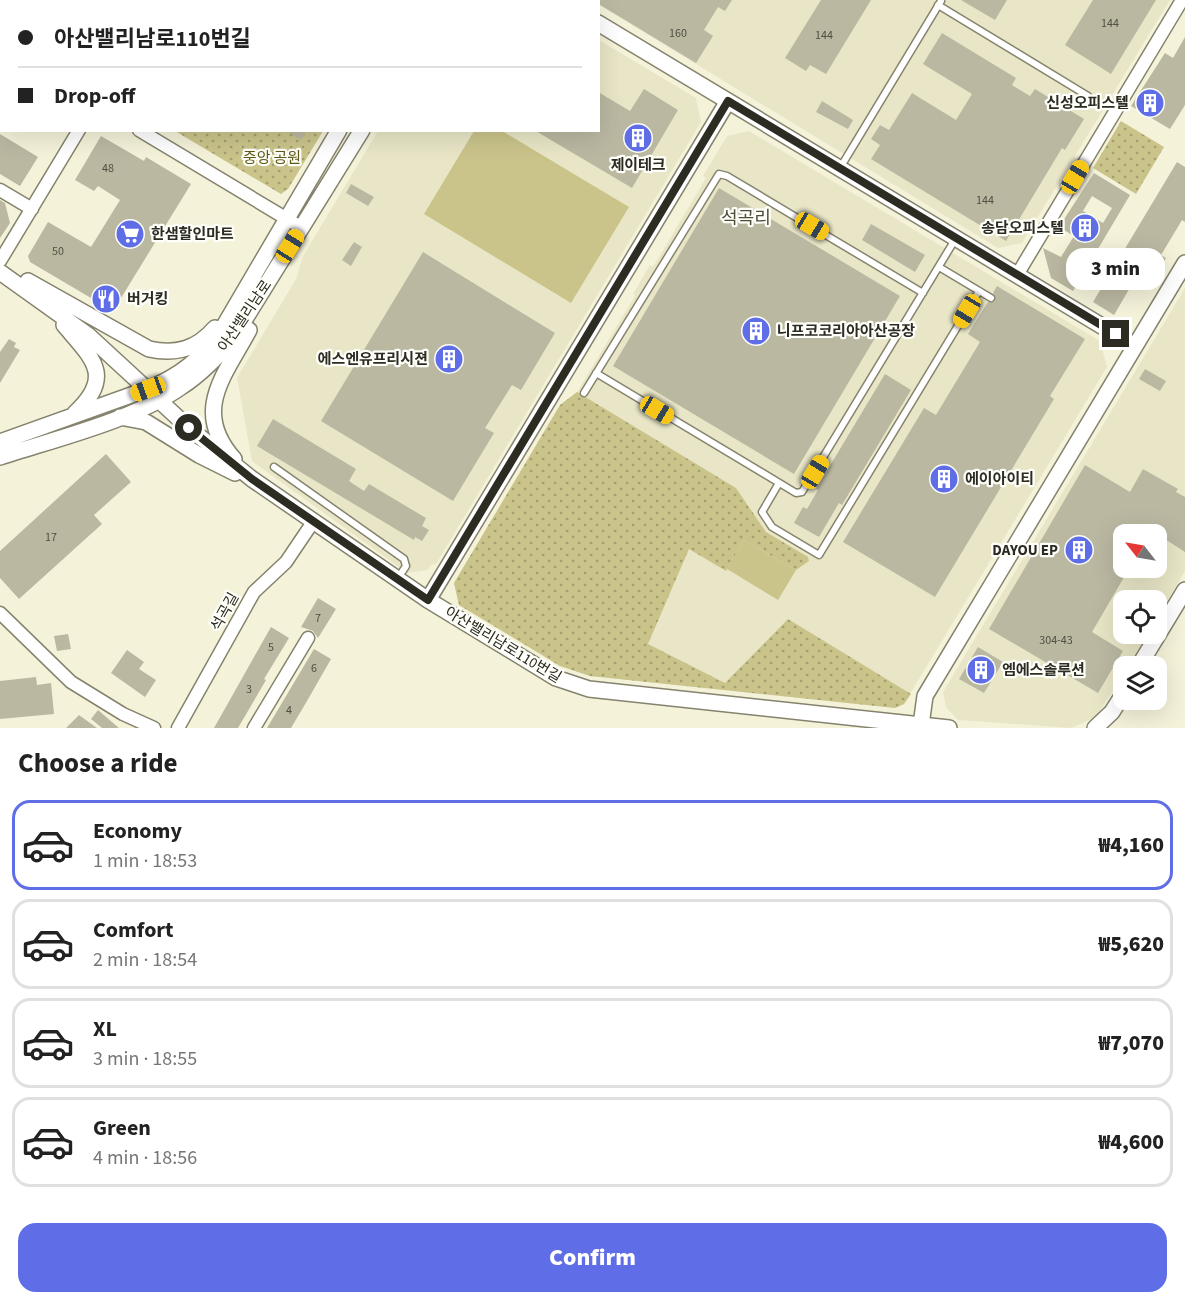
<!DOCTYPE html>
<html lang="en">
<head>
<meta charset="utf-8">
<style>
  :root { --surface:#fff; --page:#f2f2f2; --text:#222; --muted:#767676; --line:#e0e0e0; --accent:#5f6ee6 }
  body { margin:0; font-family:"Source Sans 3","Noto Sans KR",sans-serif; background:var(--page); color:var(--text); height:100vh; display:flex; flex-direction:column; font-size:22px; white-space:nowrap }
  * { box-sizing:border-box; margin:0 }
  p { font-size:20px; color:var(--muted) }
  .icon { flex:none; width:33px; height:33px; fill:none; stroke:currentColor; stroke-width:2; stroke-linecap:round; stroke-linejoin:round }
  .map { position:relative; height:728px; overflow:hidden }
  .drawer { display:flex; flex-direction:column; background:var(--surface); flex:1 }
  .drawer>* { flex:none }
  .banner { position:absolute; left:0px; top:0px; width:600px; height:132px; box-shadow:0 6px 24px #0002; display:grid; align-content:center; height:132px; padding:0 18px; background:var(--surface) }
  .needle { width:39px; rotate:301deg }
  .tools { position:absolute; left:1113px; top:524px; display:grid; gap:12px }
  .tools a { display:grid; place-items:center; width:54px; height:54px; border-radius:12px; background:var(--surface); box-shadow:0 6px 24px #0002; font-size:30px }
  .end { position:absolute; width:27px; height:27px; margin:-14px; border:8px solid #2d2c23; background:#fff; box-shadow:0 0 0 3px #fff }
  .from { border-radius:50% }
  .bubble { position:absolute; height:42px; border-radius:18px; background:var(--surface); box-shadow:0 6px 24px #0002; font-size:20px; font-weight:800; line-height:42px; text-align:center }
  .car { position:absolute; width:18px; height:36px; margin:-18px -9px; border-radius:8px; box-shadow:0 0 4px 2px #0007; background:linear-gradient(#f5c518 24%,#345 0 40%,#f5c518 0 76%,#345 0 86%,#f5c518 0) }
  .banner b { display:flex; align-items:center; gap:21px; height:57px; font-size:22px }
  .banner b+b { border-top:2px solid var(--line) }
  .banner i { width:15px; height:15px; background:var(--text) }
  ul { padding:0; list-style:none }
  li { display:flex; align-items:center; gap:18px; height:90px; margin:0 12px 9px; padding:0 6px; border:3px solid var(--line); border-radius:18px }
  li div { flex:1 }
  li b { display:block; font-size:22px }
  li em { font-style:normal; font-weight:800 }
  li.on { border-color:var(--accent) }
  li>.icon { width:54px; height:54px; stroke-width:1.5 }
  h2 { padding:0 18px; font-size:27px; line-height:72px }
  .cta { display:flex; gap:12px; margin-top:auto; padding:12px 18px }
  .cta a { flex:1; height:69px; border-radius:18px; background:var(--accent); color:#fff; font-size:24px; font-weight:800; line-height:69px; text-align:center }
  .map>svg:first-child { display:block }
  .built { fill:#e9e6c7; fill-rule:evenodd }
  .green { fill:url(#green-dots) }
  .pitch { fill:#cac48b }
  .building { fill:#bab8a1; fill-rule:evenodd }
  .lines { fill:none; stroke-linecap:round; stroke-linejoin:round }
  .service-casing { stroke:#85836d; stroke-width:9 }
  .minor-casing { stroke:#85836d; stroke-width:15 }
  .tertiary-casing { stroke:#85836d; stroke-width:18 }
  .service { stroke:#fff; stroke-width:6 }
  .minor { stroke:#fff; stroke-width:12 }
  .tertiary { stroke:#fff; stroke-width:15 }
  .route { stroke:#2d2c23; stroke-width:8 }
  .labels { text-anchor:middle; dominant-baseline:central; stroke-width:4.5; stroke-linejoin:round; paint-order:stroke }
  .number-label { font-size:12px; fill:#504f42 }
  .poi-label { font-size:15px; font-weight:bold; fill:#2d2c23; stroke:#fffffa; text-anchor:start }
  .park-label { font-size:15px; fill:#615917; stroke:#fffffa }
  .street-label { font-size:15px; fill:#2d2c23; stroke:#fffffa }
  .quarter-label { font-size:18px; fill:#4e4c38; stroke:#fffffa }
</style>
</head>
<body>
<div class="map">
<svg width="1185" height="728" viewBox="0 0 1185 728">
  <defs>
    <pattern id="green-dots" width="8" height="8" patternUnits="userSpaceOnUse" patternTransform="scale(1.5)"><rect width="8" height="8" fill="#cac48b"/><path d="M2 2h.1M6 6h.1" fill="none" stroke="#a49f71" stroke-width="1.8" stroke-linecap="round"/></pattern>
  </defs>
  <rect width="100%" height="100%" fill="#f5f2da"/>
  <path class="built" d="M591,0H1170L1022,243L998,248L599,5L598,2Z
    M599,40L696,98L701,122L436,564L431,565L428,570L407,573L252,461L237,378L296,279L303,256L378,131L598,130Z
    M749,131L1100,341L1107,367L904,704L895,708L590,676L560,666L459,605L454,583L560,405L577,392L635,296L633,294L650,265L653,267L706,178L703,176L727,136Z
    M1185,288V571L1157,618L1156,600H1124V633H1148L1128,666H1124L1123,674L1096,717L1071,728L958,720L946,707L943,692ZM1124,534H1156V567H1124Z"/>
  <path class="green" d="M0,0H401L2,2L1,27Z
    M1121,121L1164,147L1136,194L1093,168Z
    M175,131H323L288,189L281,194Z
    M577,392L736,488L766,532L808,557L809,561L796,570L744,540L726,571L689,549L648,644L725,683L788,619L911,694L904,704L895,708L590,676L560,666L459,605L454,583L560,405Z"/>
  <path class="pitch" d="M259,0H381L261,2Z
    M474,131H502L629,207L571,303L424,214Z
    M744,540L796,570L778,600L727,569Z"/>
  <path class="building" d="M592,0H732L725,11L718,7L704,30L713,36L696,63Z
    M821,0H871L826,74L810,65L806,71L785,58Z
    M961,0H1007L995,20Z
    M1093,0H1156L1111,74L1065,45Z
    M942,33L1016,78L1012,85L1030,96L1035,89L1084,119L1065,150L1062,148L1006,241L871,159L880,145L871,139L880,125L889,130L912,93L956,120L972,94L923,64Z
    M1185,37V105L1170,129L1131,106L1165,53L1173,58Z
    M644,89L678,110L632,188L534,130H598V92L630,111Z
    M822,101L853,120L848,129L816,112Z
    M285,130H307L301,140Z
    M0,134L38,157L20,186L0,174Z
    M101,136L144,161L146,157L191,184L113,311L30,262L28,256L48,222L91,247L120,200L98,186L94,191L75,180Z
    M1177,162L1185,167V222L1182,220L1161,255L1166,258L1151,282L1138,274L1114,315L1093,302Z
    M1094,173L1130,195L1073,291L1051,278L1043,248L1061,257L1074,236L1059,227ZM1092,196L1112,208L1103,223L1083,211Z
    M351,184L374,197L368,206L346,193Z
    M719,188L900,296L794,474L613,366Z
    M0,200L5,203L10,223L0,238Z
    M871,224L925,255L915,272L862,240Z
    M354,242L362,247L351,266L342,260Z
    M423,252L555,333L521,390L512,385L485,428L494,433L453,501L321,421Z
    M997,286L1085,339L1050,396L1054,399L935,597L843,542L924,408L936,415L980,342L968,334L988,302L995,301L993,293Z
    M9,339L16,343L14,347L20,350L0,383V352Z
    M1145,369L1166,381L1160,391L1139,379Z
    M885,374L911,390L842,505L839,503L819,537L794,523L803,507L807,509L818,490L816,489Z
    M273,419L356,469L349,481L364,491L369,484L426,518L422,526L429,530L422,541L415,537L414,540L257,446Z
    M106,454L131,482L94,515L102,524L19,599L0,578V551Z
    M1085,465L1130,492L1143,469L1178,489L1176,492L1185,497V552L1157,534H1124V567H1130L1092,632L1123,651L1098,693L989,629Z
    M318,598L336,609L318,638L313,631L301,627Z
    M271,627L289,638L264,679L266,680L238,728H214Z
    M68,634L71,649L57,651L54,636Z
    M978,647L1003,662L984,693L959,679Z
    M314,649L331,659L307,701L291,728H267Z
    M127,650L144,662L139,669L156,680L145,697L111,673Z
    M36,677L37,685L51,683L54,714L0,719V681Z
    M98,710L119,728H102L91,719Z
    M79,715L97,728H66Z"/>
  <g class="lines">
    <g class="service-casing">
      <path id="service" d="M938,5L1088,96
        M840,168L941,1
        M939,267L991,298
        M596,373L796,493L802,492L956,238
        M584,393L719,174L727,176L923,293
        M274,467L404,559L406,566L402,572
        M779,483L762,512L772,527L819,555L979,291"/>
    </g>
    <g class="minor-casing">
      <path id="minor" d="M0,47L2,48
        M139,130L302,228
        M0,190L32,209
        M0,261L79,130
        M1017,275L1182,0
        M0,613L71,682L123,714L154,728
        M178,728L254,592L286,562L313,522
        M254,728L308,638"/>
    </g>
    <g class="tertiary-casing">
      <path id="tertiary" d="M560,0L563,2
        M417,2L418,0
        M441,2L442,0
        M598,23L1135,346
        M0,272L88,335L189,428L252,479L428,600L556,678L589,689L949,728
        M28,281L149,349C176,355 197,349 215,328
        M64,325C92,358 115,376 75,413
        M120,417L146,422L199,455L235,473
        M0,442L148,389C180,376 201,359 221,331L339,130
        M0,457C55,439 134,420 181,387C201,374 216,358 232,340L362,130
        M234,459C191,411 225,375 249,330
        M428,600L728,101
        M1139,666L1185,590
        M921,725L925,696L1185,263
        M1095,728L1112,712L1124,693"/>
    </g>
    <use href="#service" class="service"/>
    <use href="#minor" class="minor"/>
    <use href="#tertiary" class="tertiary"/>
  </g>
  <g class="lines">
    <path class="route" d="M189,428L252,479L428,600L728,101L1116,334"/>
  </g>
  <defs>
    <g id="building-disc" transform="scale(1.5)"><circle r="9.5" fill="#5f6ee6" stroke="#fffffa"/><path d="M-4-6H4V6H1V3H-1V6H-4ZM-2.5-4.3h1.7v1.8h-1.7ZM.8-4.3h1.7v1.8H.8ZM-2.5-1h1.7V.8h-1.7ZM.8-1h1.7V.8H.8Z" fill="#fff"/></g>
    <g id="supermarket-disc" transform="scale(1.5)"><circle r="9.5" fill="#5f6ee6" stroke="#fffffa"/><path d="M-6-5.5h2.5l.6 2H6L4.5 2H-2.5L-4.4-4H-6ZM-1.5 3.2a1.3 1.3 0 1 0 .1 0ZM3 3.2a1.3 1.3 0 1 0 .1 0Z" fill="#fff"/></g>
    <g id="restaurant-disc" transform="scale(1.5)"><circle r="9.5" fill="#5f6ee6" stroke="#fffffa"/><path d="M-5-6h1v4h1v-4h1v4h1v-4h1v5L-1.5 .5V6h-2V.5L-5-1ZM5-6V6H3V1.5H1.5Q1.5-4 5-6Z" fill="#fff"/></g>
  </defs>
  <g fill-rule="evenodd">
    <use href="#building-disc" x="1150" y="103"/>
    <use href="#building-disc" x="638" y="138"/>
    <use href="#building-disc" x="1085" y="228"/>
    <use href="#supermarket-disc" x="130" y="234"/>
    <use href="#restaurant-disc" x="106" y="299"/>
    <use href="#building-disc" x="756" y="331"/>
    <use href="#building-disc" x="449" y="359"/>
    <use href="#building-disc" x="944" y="479"/>
    <use href="#building-disc" x="1079" y="550"/>
    <use href="#building-disc" x="981" y="670"/>
  </g>
  <g class="labels">
    <g class="number-label">
      <text x="1110" y="23">144</text>
      <text x="678" y="33">160</text>
      <text x="824" y="35">144</text>
      <text x="108" y="168">48</text>
      <text x="985" y="200">144</text>
      <text x="58" y="251">50</text>
      <text x="51" y="537">17</text>
      <text x="318" y="618">7</text>
      <text x="1056" y="640">304-43</text>
      <text x="271" y="647">5</text>
      <text x="314" y="668">6</text>
      <text x="249" y="689">3</text>
      <text x="289" y="710">4</text>
    </g>
    <g class="poi-label">
      <text x="1129" y="103" text-anchor="end">신성오피스텔</text>
      <text x="638" y="165" text-anchor="middle">제이테크</text>
      <text x="1064" y="228" text-anchor="end">송담오피스텔</text>
      <text x="151" y="234">한샘할인마트</text>
      <text x="127" y="299">버거킹</text>
      <text x="777" y="331">니프코코리아아산공장</text>
      <text x="428" y="359" text-anchor="end">에스엔유프리시젼</text>
      <text x="965" y="479">에이아이티</text>
      <text x="1058" y="550" text-anchor="end">DAYOU EP</text>
      <text x="1002" y="670">엠에스솔루션</text>
    </g>
    <g class="park-label">
      <text x="272" y="158">중앙 공원</text>
    </g>
    <g class="street-label">
      <text transform="translate(245 316) rotate(-56)">아산밸리남로</text>
      <text transform="translate(225 612) rotate(-61)">석곡길</text>
      <text transform="translate(503 645) rotate(31)">아산밸리남로110번길</text>
    </g>
    <g class="quarter-label">
      <text x="746" y="218">석곡리</text>
    </g>
  </g>
</svg>
<div class="tools">
<a><svg class="needle" viewBox="-14 -14 28 28"><path d="M0-13l5 13h-10z" fill="#e53935"/><path d="M0 13l5-13h-10z" fill="#767676"/></svg></a>
<a><svg class="icon" aria-label="locate" viewBox="0 0 24 24"><circle cx="12" cy="12" r="6"/><path d="M12 2v4M12 18v4M2 12h4M18 12h4"/></svg></a>
<a><svg class="icon" aria-label="layers" viewBox="0 0 24 24"><path d="M12 4l9 5-9 5-9-5zM3 14l9 5 9-5"/></svg></a>
</div>
<i class="end from" style="left:189px;top:428px"></i>
<i class="end" style="left:1116px;top:334px"></i>
<div class="bubble" style="left:1066px;top:248px;width:99px">3 min</div>
<i class="car" style="left:1075px;top:177px;rotate:31deg"></i>
<i class="car" style="left:812px;top:226px;rotate:121deg"></i>
<i class="car" style="left:290px;top:246px;rotate:32deg"></i>
<i class="car" style="left:967px;top:311px;rotate:211deg"></i>
<i class="car" style="left:148px;top:389px;rotate:250deg"></i>
<i class="car" style="left:657px;top:410px;rotate:121deg"></i>
<i class="car" style="left:815px;top:472px;rotate:31deg"></i>
<div class="banner">
<b><i class="from"></i>아산밸리남로110번길</b>
<b><i></i>Drop-off</b>
</div>
</div>
<section class="drawer">
<h2>Choose a ride</h2>
<ul>
<li class="on"><svg class="icon" aria-label="car" viewBox="0 0 24 24"><path d="M5 17H2v-5l4-1 3-4h7l3 4 3 1v5h-3M9 17h6M6 11h13"/><circle cx="7" cy="17" r="2"/><circle cx="17" cy="17" r="2"/></svg><div><b>Economy</b><p>1 min · 18:53</p></div><em>₩4,160</em></li>
<li><svg class="icon" aria-label="car" viewBox="0 0 24 24"><path d="M5 17H2v-5l4-1 3-4h7l3 4 3 1v5h-3M9 17h6M6 11h13"/><circle cx="7" cy="17" r="2"/><circle cx="17" cy="17" r="2"/></svg><div><b>Comfort</b><p>2 min · 18:54</p></div><em>₩5,620</em></li>
<li><svg class="icon" aria-label="car" viewBox="0 0 24 24"><path d="M5 17H2v-5l4-1 3-4h7l3 4 3 1v5h-3M9 17h6M6 11h13"/><circle cx="7" cy="17" r="2"/><circle cx="17" cy="17" r="2"/></svg><div><b>XL</b><p>3 min · 18:55</p></div><em>₩7,070</em></li>
<li><svg class="icon" aria-label="car" viewBox="0 0 24 24"><path d="M5 17H2v-5l4-1 3-4h7l3 4 3 1v5h-3M9 17h6M6 11h13"/><circle cx="7" cy="17" r="2"/><circle cx="17" cy="17" r="2"/></svg><div><b>Green</b><p>4 min · 18:56</p></div><em>₩4,600</em></li>
</ul>
<div class="cta"><a>Confirm</a></div>
</section>
</body>
</html>
